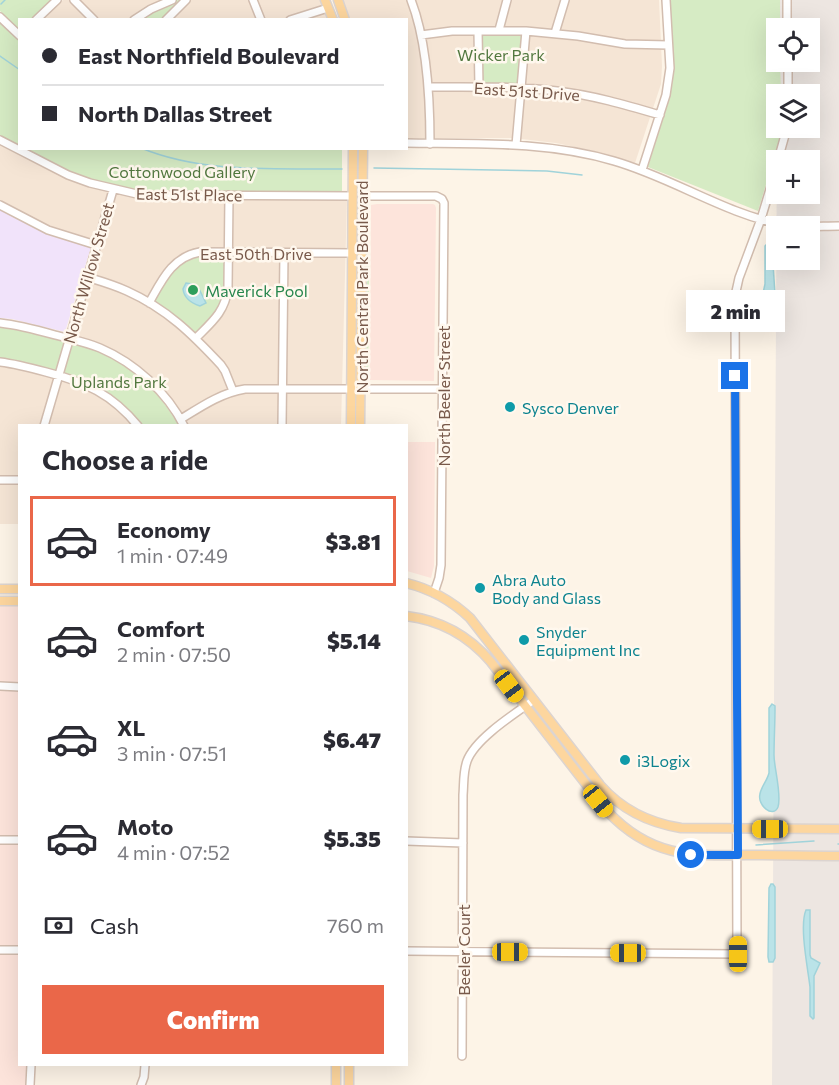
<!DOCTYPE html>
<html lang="en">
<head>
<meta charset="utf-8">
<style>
  :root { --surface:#fff; --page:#f2f2f3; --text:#2b2b33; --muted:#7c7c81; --line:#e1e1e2; --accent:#ea6749 }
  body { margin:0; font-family:Commissioner,sans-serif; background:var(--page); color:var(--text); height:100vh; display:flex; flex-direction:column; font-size:22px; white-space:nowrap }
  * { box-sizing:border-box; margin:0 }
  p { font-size:20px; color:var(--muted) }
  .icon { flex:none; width:33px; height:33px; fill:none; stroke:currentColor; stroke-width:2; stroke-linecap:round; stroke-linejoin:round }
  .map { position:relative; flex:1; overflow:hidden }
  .panel { position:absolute; left:18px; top:424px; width:390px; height:642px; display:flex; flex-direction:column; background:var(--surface); border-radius:0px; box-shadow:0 6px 24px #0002 }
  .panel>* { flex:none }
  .guide { position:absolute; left:18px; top:18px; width:390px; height:132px; border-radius:0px; box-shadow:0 6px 24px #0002; display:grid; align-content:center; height:132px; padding:0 24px; background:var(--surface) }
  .controls { position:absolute; left:766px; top:18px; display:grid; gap:12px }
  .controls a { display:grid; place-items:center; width:54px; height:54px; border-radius:0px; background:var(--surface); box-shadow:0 6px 24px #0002; font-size:30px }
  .end { position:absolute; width:27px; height:27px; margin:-14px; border:8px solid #1a73e8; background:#fff; box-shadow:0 0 0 3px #fff }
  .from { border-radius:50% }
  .bubble { position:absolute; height:42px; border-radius:0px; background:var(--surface); box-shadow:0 6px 24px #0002; font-size:20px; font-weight:800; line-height:42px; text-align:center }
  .car { position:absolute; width:18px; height:36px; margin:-18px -9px; border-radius:8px; box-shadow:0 0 4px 2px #0007; background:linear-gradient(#f5c518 24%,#345 0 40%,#f5c518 0 76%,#345 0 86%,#f5c518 0) }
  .guide b { display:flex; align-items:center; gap:21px; height:57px; font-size:22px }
  .guide b+b { border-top:2px solid var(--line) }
  .guide i { width:15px; height:15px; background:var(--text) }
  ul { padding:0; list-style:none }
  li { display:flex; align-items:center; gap:18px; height:90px; margin:0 12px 9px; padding:0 12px; border:3px solid transparent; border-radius:0px }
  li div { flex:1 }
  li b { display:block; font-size:22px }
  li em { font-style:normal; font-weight:800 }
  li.current { border-color:var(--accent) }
  li>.icon { width:54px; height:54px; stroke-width:1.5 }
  h2 { padding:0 24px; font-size:27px; line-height:72px }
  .pay { display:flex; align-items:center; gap:15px; height:66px; padding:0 24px; font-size:22px }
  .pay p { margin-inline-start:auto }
  .button { display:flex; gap:12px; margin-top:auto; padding:12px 24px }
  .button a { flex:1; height:69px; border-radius:0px; background:var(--accent); color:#fff; font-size:24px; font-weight:800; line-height:69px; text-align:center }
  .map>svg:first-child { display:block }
  .residential { fill:#f5e5d5 }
  .commercial { fill:#fde4db }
  .industrial { fill:#ede6e1; fill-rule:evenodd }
  .education { fill:#f1e3fa }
  .green { fill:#d6ebc4 }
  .water { fill:#bae3e8; stroke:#a0d3da; stroke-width:1.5 }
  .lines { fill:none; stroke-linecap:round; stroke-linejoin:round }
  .stream { stroke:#a0d3da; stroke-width:1.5 }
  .minor-casing { stroke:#d2bdaf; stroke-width:10 }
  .major-casing { stroke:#dcd4d0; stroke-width:11 }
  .minor { stroke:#fff; stroke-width:7 }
  .major { stroke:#fdd69e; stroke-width:8 }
  .route { stroke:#1a73e8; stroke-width:8 }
  .leisure-dot { fill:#2e9e5b; stroke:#fff8ee; stroke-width:2 }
  .culture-dot { fill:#0f9aa8; stroke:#fff8ee; stroke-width:2 }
  .labels { text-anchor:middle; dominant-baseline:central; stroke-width:5; stroke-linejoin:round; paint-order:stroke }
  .park-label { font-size:16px; fill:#52783f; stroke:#fff8ee }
  .street-label { font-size:16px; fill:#78594a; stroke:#fff8ee }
  .leisure-label { font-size:16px; fill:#27864d; stroke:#fff8ee; text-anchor:start }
  .culture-label { font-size:16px; fill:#0d838f; stroke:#fff8ee; text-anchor:start }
</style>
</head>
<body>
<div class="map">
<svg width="839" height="1085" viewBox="0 0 839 1085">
  <rect width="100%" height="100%" fill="#fdf4e7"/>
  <path class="residential" d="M63,0H322L330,20H41Z
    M343,0H659L662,66L661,84L635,163L594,151L556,143L513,138H407L406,20L350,19Z
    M0,143L62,176L105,191L138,198L347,199L341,426H187L133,364L72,336L99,245L52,229L0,202Z
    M0,365L23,367L87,387L115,405L133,426H20L19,524H0Z"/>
  <path class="commercial" d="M377,204H433L435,205L436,208L434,381L370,380L371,205Z
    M407,442H435L434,566L431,578L407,571Z
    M0,604H19L20,1065H26V1085H0Z"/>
  <path class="industrial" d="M778,0H839V1085H772L777,125V128H810V94H777V62H810V28H778ZM777,160H810V194H777ZM777,226H810V260H777Z"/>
  <path class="education" d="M0,209L48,234L91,247L65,332L12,319L0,318Z"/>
  <path class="green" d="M0,0H55L33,19L20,20L19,29L16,27L0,11Z
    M172,0H186L166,19L134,20Z
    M670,0H780V28H777V62H780L781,94H777V128H780L779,141L758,211L648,167L672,87L674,63Z
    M0,20L19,40V148L0,137Z
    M480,32H525L519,84H479Z
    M21,149H342V194H139L74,175Z
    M369,202V294L366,291L367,207Z
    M222,254L225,257C225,278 227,299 213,316C209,322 202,327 196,333H193L179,319L156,304L155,300C165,283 173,264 192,256C201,253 213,255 222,254Z
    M369,299L368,380H366V301Z
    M0,327C17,328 33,332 50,336C109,349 148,372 179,426H141C111,388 83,376 37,366C25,363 12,359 0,358Z"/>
  <path class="water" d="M768,243L771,245L772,249L775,294L784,317V328L780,331L761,330L756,326L765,284V246Z
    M186,283L193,284L191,292L199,289L206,303L200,306C191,303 184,298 183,289Z
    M772,704L775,706V709C775,724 774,740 774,755C774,768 782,795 778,807C773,819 757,805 760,794C761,787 767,781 769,773V708Z
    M771,884H773L775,887V958L773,962H769L768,957L769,888Z
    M806,910H810V955L811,958L820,963L814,976V1018L813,1019L810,1016C810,1006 810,997 810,987C808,969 799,926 806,910Z"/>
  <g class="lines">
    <path class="stream" d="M1,4L5,0
      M0,56L20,70
      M141,148C204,174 276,168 342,169
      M374,168L547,171L582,175
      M838,844H839
      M756,845L814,841"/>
    <g class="minor-casing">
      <path id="minor" d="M74,0L94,20
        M253,0L261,20
        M411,0C427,41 430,100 430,144
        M787,0V28
        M0,17L20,36
        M36,20L57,0
        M134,20L151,9L172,0
        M166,20L186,0
        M290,20L328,8
        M499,30L507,0
        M478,31L479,87
        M555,33L565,0
        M421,35L452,31H526L578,36L625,44L668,45
        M788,62V94
        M428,87C471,87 514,86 557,91C592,95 626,105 660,115
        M0,140L68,175L90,183L141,195L352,196
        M406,143C476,144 547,141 614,161C673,178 725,214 784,225C802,228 821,226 839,226
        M516,145L526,31
        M778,160L787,128
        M642,170L666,95L670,68L666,0
        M362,196H436L442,199L444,203L441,565L439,578L434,593
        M0,205L48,230L96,245
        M87,277C100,281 114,285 127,291C167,309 192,334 221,365L225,371L233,391
        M149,303C162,280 172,257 200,252L352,253
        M0,323C19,325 37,330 55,335C70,339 86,342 100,348C135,363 167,392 184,426
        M196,338C212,322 225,312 228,288L229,195
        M0,362C16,364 31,368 46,372C85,382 112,394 138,426
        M181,419C202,406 221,393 245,389H443
        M44,426L113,190
        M282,426L284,253
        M0,480H20
        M0,686L20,687
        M0,840H20
        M406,841L463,843
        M0,950H20
        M406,951L737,954L735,296L739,278L761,219L777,166
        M462,1056L463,795C464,783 463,772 467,761C475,739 514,714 534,700
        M30,1085L31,1065
        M141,1085L144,1077L145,1065"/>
    </g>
    <g class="major-casing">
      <path id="major" d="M325,0L333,20
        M338,0L345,20
        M351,426L353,148
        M360,426L363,148
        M406,583C431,589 452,601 470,618L600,785C621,809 649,823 681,828L839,829
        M0,589H20
        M0,601H20
        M406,616C440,620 469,636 491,662L607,811C651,858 692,856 751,855C781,855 810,856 839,856
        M336,1085V1065
        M349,1085V1065"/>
    </g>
    <use href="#minor" class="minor"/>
    <use href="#major" class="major"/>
  </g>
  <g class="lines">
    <path class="route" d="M691,855H738L735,376"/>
  </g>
  <circle class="leisure-dot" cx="193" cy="290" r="6"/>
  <g class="culture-dot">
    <circle cx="510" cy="407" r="6"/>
    <circle cx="480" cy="588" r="6"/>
    <circle cx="524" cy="640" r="6"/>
    <circle cx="625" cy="760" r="6"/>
  </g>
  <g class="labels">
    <g class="park-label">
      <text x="501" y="54">Wicker Park</text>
      <text x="182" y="171">Cottonwood Gallery</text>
      <text x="119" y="381">Uplands Park</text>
    </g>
    <g class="street-label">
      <text transform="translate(527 91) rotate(4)">East 51st Drive</text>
      <text transform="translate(189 194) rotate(1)">East 51st Place</text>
      <text x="256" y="253">East 50th Drive</text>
      <text transform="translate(88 273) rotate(-74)">North Willow Street</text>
      <text transform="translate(361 287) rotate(-90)">North Central Park Boulevard</text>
      <text transform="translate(443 396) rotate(-90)">North Beeler Street</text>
      <text transform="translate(463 950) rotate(-90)">Beeler Court</text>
    </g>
    <g class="leisure-label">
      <text x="205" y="290">Maverick Pool</text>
    </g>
    <g class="culture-label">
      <text x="522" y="407">Sysco Denver</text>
      <text x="492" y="579">Abra Auto<tspan x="492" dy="18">Body and Glass</tspan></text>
      <text x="536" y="631">Snyder<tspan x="536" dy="18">Equipment Inc</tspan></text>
      <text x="637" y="760">i3Logix</text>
    </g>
  </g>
</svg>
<div class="controls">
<a><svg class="icon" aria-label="locate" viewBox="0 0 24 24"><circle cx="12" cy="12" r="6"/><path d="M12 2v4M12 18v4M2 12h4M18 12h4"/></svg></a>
<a><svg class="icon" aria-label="layers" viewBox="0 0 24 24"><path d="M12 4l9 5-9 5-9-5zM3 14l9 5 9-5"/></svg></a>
<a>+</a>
<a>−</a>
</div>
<i class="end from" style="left:691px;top:855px"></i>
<i class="end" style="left:735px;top:376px"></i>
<div class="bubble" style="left:686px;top:290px;width:99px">2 min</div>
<i class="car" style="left:509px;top:686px;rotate:143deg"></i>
<i class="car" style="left:598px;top:801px;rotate:141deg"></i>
<i class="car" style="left:770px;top:829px;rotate:270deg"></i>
<i class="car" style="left:510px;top:952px;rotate:90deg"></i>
<i class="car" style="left:628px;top:953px;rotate:270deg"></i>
<i class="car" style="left:738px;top:954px;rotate:0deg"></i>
<div class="guide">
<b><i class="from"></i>East Northfield Boulevard</b>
<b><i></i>North Dallas Street</b>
</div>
<section class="panel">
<h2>Choose a ride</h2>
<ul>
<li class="current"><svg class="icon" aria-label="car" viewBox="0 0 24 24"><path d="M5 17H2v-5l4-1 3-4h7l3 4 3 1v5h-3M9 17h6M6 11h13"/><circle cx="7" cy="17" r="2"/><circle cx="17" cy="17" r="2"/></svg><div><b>Economy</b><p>1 min · 07:49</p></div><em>$3.81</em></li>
<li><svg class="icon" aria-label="car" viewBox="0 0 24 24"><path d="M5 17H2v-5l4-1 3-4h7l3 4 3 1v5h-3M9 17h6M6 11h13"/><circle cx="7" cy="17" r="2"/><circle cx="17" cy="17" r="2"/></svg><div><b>Comfort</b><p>2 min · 07:50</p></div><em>$5.14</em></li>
<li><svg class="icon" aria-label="car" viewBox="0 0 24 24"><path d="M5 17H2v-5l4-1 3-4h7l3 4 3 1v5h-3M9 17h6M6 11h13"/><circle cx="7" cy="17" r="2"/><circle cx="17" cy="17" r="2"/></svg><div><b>XL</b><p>3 min · 07:51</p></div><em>$6.47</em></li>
<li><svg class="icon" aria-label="car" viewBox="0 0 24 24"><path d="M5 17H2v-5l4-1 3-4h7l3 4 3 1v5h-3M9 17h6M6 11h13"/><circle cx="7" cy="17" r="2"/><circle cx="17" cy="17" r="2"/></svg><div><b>Moto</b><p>4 min · 07:52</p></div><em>$5.35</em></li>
</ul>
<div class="pay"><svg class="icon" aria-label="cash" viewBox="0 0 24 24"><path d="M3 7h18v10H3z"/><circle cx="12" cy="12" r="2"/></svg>Cash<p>760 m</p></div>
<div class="button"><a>Confirm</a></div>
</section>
</div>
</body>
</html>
